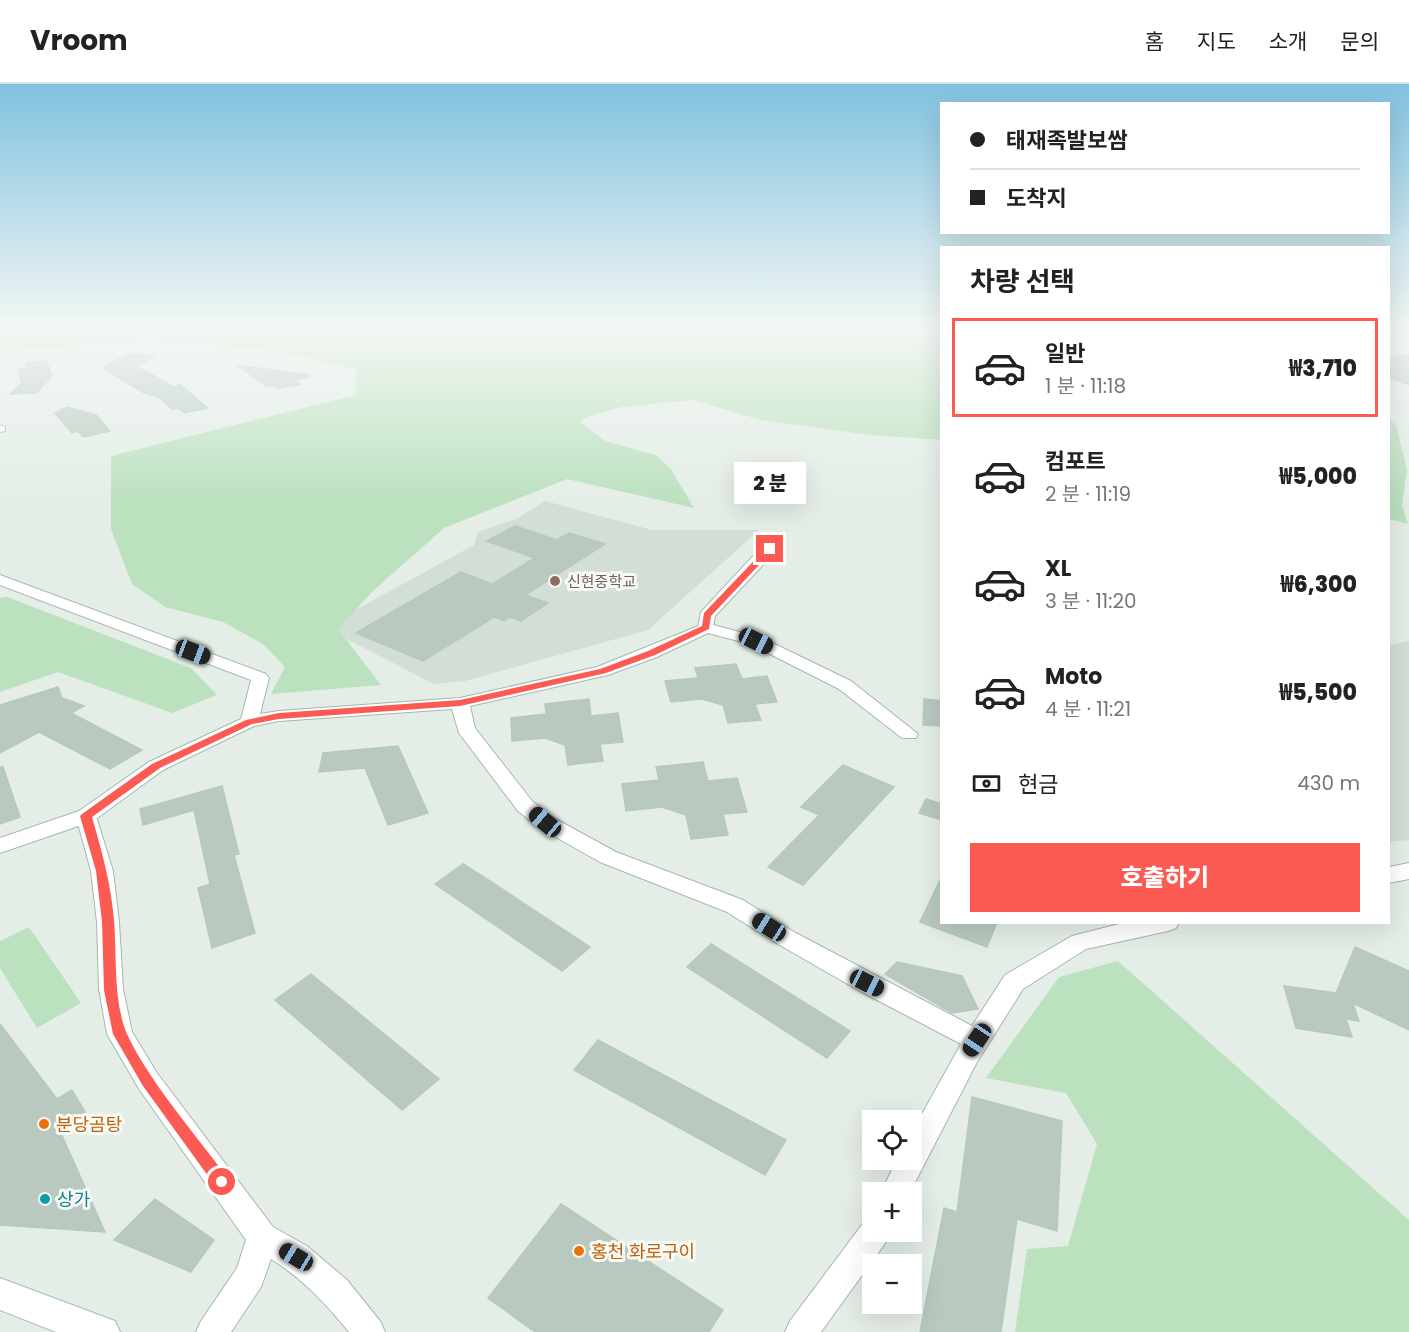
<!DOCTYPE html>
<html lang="ko">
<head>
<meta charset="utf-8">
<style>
  :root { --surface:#fff; --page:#f6f6f6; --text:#222; --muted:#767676; --line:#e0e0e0; --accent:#fc5b54 }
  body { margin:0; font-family:Poppins,"Noto Sans KR",sans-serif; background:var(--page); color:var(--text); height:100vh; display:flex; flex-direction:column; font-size:22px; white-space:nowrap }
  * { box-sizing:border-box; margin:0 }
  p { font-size:20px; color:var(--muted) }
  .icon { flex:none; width:33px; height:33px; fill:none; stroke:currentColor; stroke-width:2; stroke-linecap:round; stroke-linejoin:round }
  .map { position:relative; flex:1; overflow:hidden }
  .details { position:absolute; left:940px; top:162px; width:450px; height:678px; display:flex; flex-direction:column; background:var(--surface); border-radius:0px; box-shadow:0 6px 24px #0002 }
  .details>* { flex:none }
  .top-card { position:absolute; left:940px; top:18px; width:450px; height:132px; border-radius:0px; box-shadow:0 6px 24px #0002; display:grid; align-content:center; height:132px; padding:0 30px; background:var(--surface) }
  .tools { position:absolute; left:862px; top:1026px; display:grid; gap:12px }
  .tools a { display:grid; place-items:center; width:60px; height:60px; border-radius:0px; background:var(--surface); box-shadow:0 6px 24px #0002; font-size:30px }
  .end { position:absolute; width:27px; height:27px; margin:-14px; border:8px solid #fc5b54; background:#fff; box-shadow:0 0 0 3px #fff }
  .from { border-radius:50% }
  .bubble { position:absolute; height:42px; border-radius:0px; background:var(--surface); box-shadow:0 6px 24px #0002; font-size:20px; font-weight:800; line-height:42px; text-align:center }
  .car { position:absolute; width:18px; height:36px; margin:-18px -9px; border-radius:8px; box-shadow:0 0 4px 2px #0007; background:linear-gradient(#222 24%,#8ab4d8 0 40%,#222 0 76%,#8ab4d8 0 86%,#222 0) }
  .top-card b { display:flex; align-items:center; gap:21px; height:57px; font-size:22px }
  .top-card b+b { border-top:2px solid var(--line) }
  .top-card i { width:15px; height:15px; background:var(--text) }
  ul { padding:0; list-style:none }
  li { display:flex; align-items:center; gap:18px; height:99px; margin:0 12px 9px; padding:0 18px; border:3px solid transparent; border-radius:0px }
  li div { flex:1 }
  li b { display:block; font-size:22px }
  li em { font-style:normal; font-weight:800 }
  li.selected { border-color:var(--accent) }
  li>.icon { width:54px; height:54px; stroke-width:1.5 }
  h2 { padding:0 30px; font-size:27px; line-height:72px }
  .pay { display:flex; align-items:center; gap:15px; height:66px; padding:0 30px; font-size:22px }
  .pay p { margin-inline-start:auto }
  .primary-button { display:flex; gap:12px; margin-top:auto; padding:12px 30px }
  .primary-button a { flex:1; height:69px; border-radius:0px; background:var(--accent); color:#fff; font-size:24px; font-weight:800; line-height:69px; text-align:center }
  header { display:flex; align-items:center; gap:36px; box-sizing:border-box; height:84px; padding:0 30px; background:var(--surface); border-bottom:2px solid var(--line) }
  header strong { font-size:28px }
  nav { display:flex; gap:33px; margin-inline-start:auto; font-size:21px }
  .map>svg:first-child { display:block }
  .built { fill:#d2ded6 }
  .green { fill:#bbe1be }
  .building { fill:#b9c9c0; stroke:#b5c9bd; stroke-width:1.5 }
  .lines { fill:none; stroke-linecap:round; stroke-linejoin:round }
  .minor-casing { stroke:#a6b7ad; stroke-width:2 }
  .tertiary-casing { stroke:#a6b7ad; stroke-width:2 }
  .secondary-casing { stroke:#a4beb0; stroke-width:2 }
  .minor { fill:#fff; fill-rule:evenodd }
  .tertiary { fill:#fff; fill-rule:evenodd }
  .secondary { fill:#fff; fill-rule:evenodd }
  .route { fill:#fc5b54 }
  .education-dot { fill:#8d6e63; stroke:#f5faf6; stroke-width:2 }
  .food-dot { fill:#e8710a; stroke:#f5faf6; stroke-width:2 }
  .culture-dot { fill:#0f9aa8; stroke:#f5faf6; stroke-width:2 }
  .labels { text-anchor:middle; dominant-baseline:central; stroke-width:6; stroke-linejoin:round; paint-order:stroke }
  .education-label { font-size:15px; fill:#785e54; stroke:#f5faf6; text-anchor:start }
  .near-food-label { font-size:18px; fill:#c56008; stroke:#f5faf6; text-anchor:start }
  .near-culture-label { font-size:18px; fill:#0d838f; stroke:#f5faf6; text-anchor:start }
</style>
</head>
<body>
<header>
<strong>Vroom</strong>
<nav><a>홈</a><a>지도</a><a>소개</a><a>문의</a></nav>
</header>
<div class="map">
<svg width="1409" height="1248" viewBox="0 0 1409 1248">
  <rect width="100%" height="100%" fill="#e4eee7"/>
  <path class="built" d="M545,417L652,446H759L648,546L465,597L434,600L327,545L341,534L474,461L478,448L516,435Z
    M1409,557V756L1389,758V561Z"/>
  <path class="green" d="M0,246H942V356L870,351L761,336L693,316L621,323L589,332L580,338L605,357L656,371L671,385L694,424L567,395L444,444L373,507L338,545L381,601L271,610L285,583L263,560L223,538L165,523L132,500L111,445V372L355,311L357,285L274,266L149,257L0,267Z
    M1389,334L1396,341L1407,385L1402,421L1408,440L1389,435Z
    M7,513L191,584L217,611L172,629L58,588L0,608V514Z
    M29,843L81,919L37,944L0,884V857Z
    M1118,877L1409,1136V1248H1015L1027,1165L1068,1162L1097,1060L1066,1009L986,994L1059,893Z"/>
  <path class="building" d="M127,270L154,272L137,282L173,303L180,300L208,324L184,329L178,324L172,325L159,313L144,309L103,284Z
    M1409,271V301L1389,293V273Z
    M46,276L52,292L36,309L10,310L22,299L18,286L27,284L26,279Z
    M237,281L309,291V293L295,296L300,300L278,304L273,301L266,302Z
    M67,323L96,331L110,347L83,353L78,347L72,349L55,329Z
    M515,442L557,456L569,449L605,460L525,511L548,519L521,537L510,533L504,537L494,533L423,577L356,549L461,488L492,500L535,474L487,457Z
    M736,580L742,595L767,592L777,618L755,620L761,636L728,639L723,621L702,615L671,618L665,597L698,594L695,584Z
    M58,603L62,614L84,622L71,629L142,666L110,685L39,648L0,669V621Z
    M589,615L591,632L618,629L623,658L600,660L603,677L568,681L565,661L545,654L512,657L511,634L546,630L545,620Z
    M924,615L942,617V642L923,641Z
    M398,662L428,729L388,741L365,684L319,688L323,669Z
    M703,678L708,697L737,694L747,728L723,730L728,751L691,755L686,731L662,723L626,727L622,700L659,696L656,683Z
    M843,681L894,703L803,801L768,783L819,731L801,723Z
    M0,683H3L20,733L0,740Z
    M222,702L239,770L234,771L255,849L212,864L198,804L210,800L194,726L143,741L140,725Z
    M926,715L942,720V736L919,729Z
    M463,780L493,799L590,863L562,887L435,800Z
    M942,792V838H997L987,863L920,838Z
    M711,860L850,947L827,974L687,883Z
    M1355,863L1409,887V946L1353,919L1359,937L1346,935L1352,953L1296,944L1284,902L1336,909Z
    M897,878L962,892L978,925L952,929L940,922L885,890Z
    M311,890L439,995L402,1026L275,916Z
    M0,940L57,1015L72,1006L87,1031L60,1047L105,1148L0,1141Z
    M598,956L786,1056L765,1091L574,986Z
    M972,1013L1062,1037L1057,1147L1017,1135L1001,1248H920L944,1124L957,1128Z
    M155,1115L214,1156L191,1188L114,1156Z
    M561,1120L723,1226L709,1248H535L488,1214Z"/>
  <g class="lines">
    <g class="minor-casing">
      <path id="minor" d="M0,341L5,343V347L0,348Z
        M0,491L266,590L269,594L260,630L279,627L460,614L597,583L706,539L762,554L851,597L918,650L916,654H902L839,605L750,560L708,549L657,573L608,591L470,622L475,644L532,717L552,733L616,768L743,816L794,848L972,942L1005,891L1072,852L1127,838H1179L1176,844L1168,847L1086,865L1023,905L977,978L910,1108H881L897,1076H912V1048L961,960L858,906L778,860L727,828L600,778L538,743L518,727L459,649L452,625L279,637L254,642L163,686L93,737L0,769V754L79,727L149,678L241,635L251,596L0,501Z
        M1409,779V795L1389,799V783Z
        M873,1134V1148H890L886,1158L821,1248H785L790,1237L864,1138Z"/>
    </g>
    <g class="tertiary-casing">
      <path id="tertiary" d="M774,454L781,458L775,468L715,532L712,547H700L698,544L701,528L769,455Z
        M86,725L93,727L96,732L113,787L119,838L123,905L132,948L157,989L273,1143L307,1162L347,1196L380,1237L385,1248H349C326,1220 302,1194 271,1175L261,1203L231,1248H196L201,1237L237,1184L246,1156L139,1005L107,950L99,905L97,838L91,787L76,732L79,727Z"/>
    </g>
    <g class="secondary-casing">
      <path id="secondary" d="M0,1194L115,1237L120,1248H56L0,1226Z"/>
    </g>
    <use href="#minor" class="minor"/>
    <use href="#tertiary" class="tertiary"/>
    <use href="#secondary" class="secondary"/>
  </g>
  <linearGradient id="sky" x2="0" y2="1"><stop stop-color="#81c2e0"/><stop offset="0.58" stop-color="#f3f7f4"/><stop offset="1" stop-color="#f3f7f4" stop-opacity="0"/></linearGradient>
  <rect width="1409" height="421" fill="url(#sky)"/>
  <path class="route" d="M767,463L774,465L711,532L709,545L655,571L606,589L460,622L279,635L252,640L160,684L92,733C102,768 111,800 114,836C117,871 113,918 127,950C148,996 196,1051 227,1093L230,1098L227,1103L222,1106L216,1103L143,1002L113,950L104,906L102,838L96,787L80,732L82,730L152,680L246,636L279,629L460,616L600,585L648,567L702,542L704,529Z"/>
  <circle class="education-dot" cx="555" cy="497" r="6"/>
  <g class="food-dot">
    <circle cx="44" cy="1040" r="6"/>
    <circle cx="579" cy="1167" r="6"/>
  </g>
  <circle class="culture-dot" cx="45" cy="1115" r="6"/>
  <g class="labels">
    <g class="education-label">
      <text x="567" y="497">신현중학교</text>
    </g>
    <g class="near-food-label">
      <text x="56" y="1040">분당곰탕</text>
      <text x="591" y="1167">홍천 화로구이</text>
    </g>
    <g class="near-culture-label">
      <text x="57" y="1115">상가</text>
    </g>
  </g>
</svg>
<div class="tools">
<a><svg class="icon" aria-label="locate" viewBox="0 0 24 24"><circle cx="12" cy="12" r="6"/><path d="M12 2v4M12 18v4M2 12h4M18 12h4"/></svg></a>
<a>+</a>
<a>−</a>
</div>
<i class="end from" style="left:222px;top:1098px"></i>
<i class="end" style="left:770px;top:465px"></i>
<div class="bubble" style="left:734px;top:378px;width:72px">2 분</div>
<i class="car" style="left:756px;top:557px;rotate:116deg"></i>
<i class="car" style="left:193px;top:568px;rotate:111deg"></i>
<i class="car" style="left:545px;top:738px;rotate:310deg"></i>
<i class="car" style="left:769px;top:843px;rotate:302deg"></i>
<i class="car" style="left:867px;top:899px;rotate:117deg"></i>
<i class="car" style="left:977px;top:956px;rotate:214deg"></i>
<i class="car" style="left:296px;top:1173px;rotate:301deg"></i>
<div class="top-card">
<b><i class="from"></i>태재족발보쌈</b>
<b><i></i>도착지</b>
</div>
<section class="details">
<h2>차량 선택</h2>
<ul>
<li class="selected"><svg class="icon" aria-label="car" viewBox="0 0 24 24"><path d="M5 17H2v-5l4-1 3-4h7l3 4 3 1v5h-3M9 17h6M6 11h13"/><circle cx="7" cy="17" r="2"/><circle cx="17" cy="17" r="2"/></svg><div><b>일반</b><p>1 분 · 11:18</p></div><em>₩3,710</em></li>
<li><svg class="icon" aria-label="car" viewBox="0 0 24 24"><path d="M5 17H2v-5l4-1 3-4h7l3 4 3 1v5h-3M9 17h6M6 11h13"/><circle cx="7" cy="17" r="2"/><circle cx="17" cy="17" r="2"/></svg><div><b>컴포트</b><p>2 분 · 11:19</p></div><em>₩5,000</em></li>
<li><svg class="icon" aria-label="car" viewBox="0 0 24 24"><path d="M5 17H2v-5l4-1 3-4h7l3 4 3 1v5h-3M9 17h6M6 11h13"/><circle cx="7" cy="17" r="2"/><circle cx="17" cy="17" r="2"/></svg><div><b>XL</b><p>3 분 · 11:20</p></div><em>₩6,300</em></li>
<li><svg class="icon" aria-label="car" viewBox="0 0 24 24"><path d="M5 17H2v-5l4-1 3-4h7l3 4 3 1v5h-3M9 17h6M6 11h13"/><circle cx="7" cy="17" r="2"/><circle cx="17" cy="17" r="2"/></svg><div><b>Moto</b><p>4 분 · 11:21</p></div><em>₩5,500</em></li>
</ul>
<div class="pay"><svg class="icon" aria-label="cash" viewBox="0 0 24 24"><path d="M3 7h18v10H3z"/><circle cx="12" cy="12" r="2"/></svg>현금<p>430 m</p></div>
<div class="primary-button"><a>호출하기</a></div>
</section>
</div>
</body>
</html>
